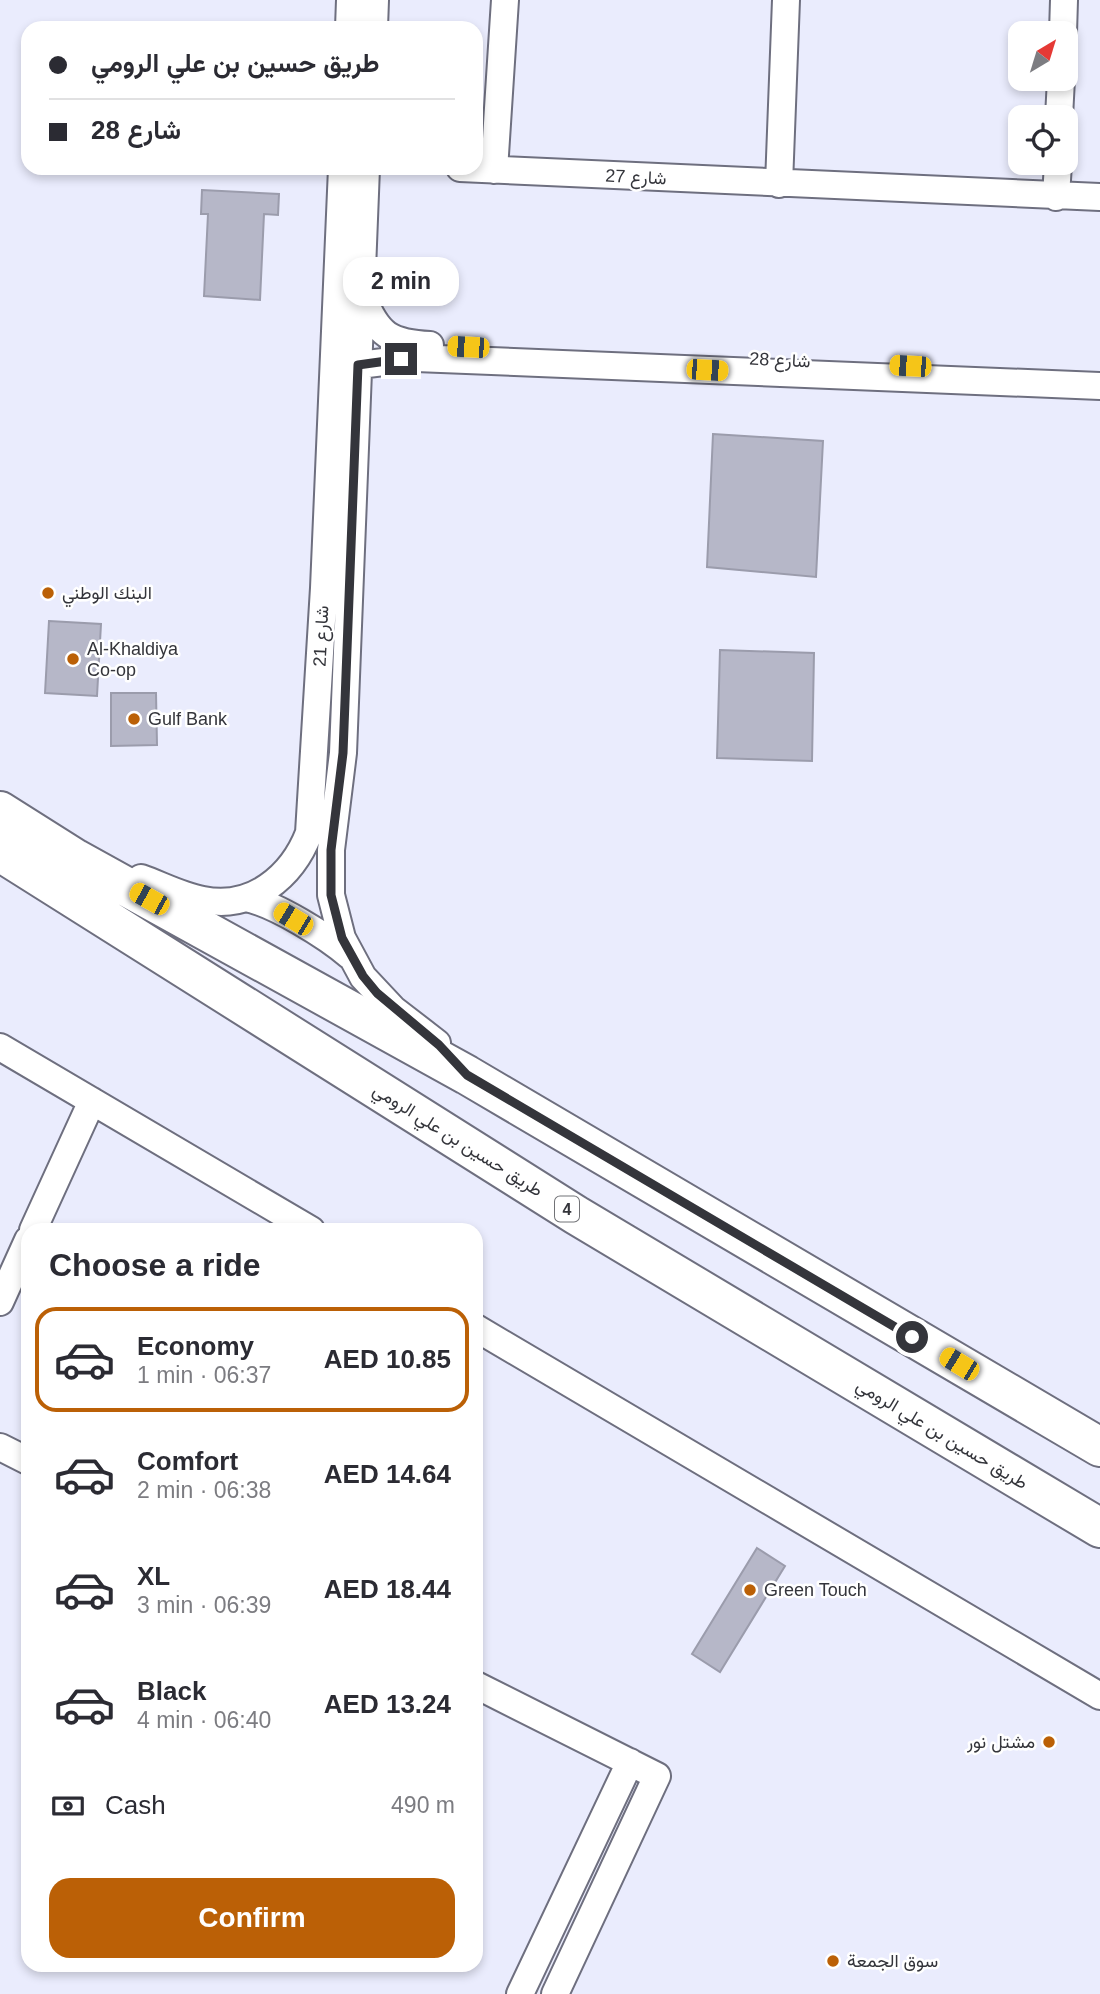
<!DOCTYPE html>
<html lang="en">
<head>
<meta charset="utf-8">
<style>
  :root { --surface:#fff; --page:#f7f7f7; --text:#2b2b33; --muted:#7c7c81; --line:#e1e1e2; --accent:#bb6006 }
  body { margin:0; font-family:Arial,Vazirmatn,sans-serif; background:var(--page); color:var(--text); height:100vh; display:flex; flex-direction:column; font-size:26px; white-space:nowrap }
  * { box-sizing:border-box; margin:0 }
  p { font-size:23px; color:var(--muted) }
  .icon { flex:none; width:38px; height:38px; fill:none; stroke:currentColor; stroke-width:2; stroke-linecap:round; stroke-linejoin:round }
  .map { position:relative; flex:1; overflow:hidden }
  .side { position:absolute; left:21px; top:1223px; width:462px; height:749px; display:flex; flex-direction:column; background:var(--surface); border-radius:21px; box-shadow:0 4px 10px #0003 }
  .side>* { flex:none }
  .banner { position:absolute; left:21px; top:21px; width:462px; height:154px; border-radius:21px; box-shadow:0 4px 10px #0003; display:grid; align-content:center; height:154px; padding:0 28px; background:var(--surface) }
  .needle { width:46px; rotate:38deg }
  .controls { position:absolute; left:1008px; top:21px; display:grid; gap:14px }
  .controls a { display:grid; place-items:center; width:70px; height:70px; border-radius:14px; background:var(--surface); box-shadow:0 4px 10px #0003; font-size:35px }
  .end { position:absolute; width:32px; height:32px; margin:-16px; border:9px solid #34353b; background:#fff; box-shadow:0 0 0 4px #fff }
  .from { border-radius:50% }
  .bubble { position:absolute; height:49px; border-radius:21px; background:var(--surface); box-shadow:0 4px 10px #0003; font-size:23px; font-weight:700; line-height:49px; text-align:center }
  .car { position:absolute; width:21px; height:42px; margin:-21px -10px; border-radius:9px; box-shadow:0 0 5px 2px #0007; background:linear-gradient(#f5c518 24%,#345 0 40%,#f5c518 0 76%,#345 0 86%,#f5c518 0) }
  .banner b { display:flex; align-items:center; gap:24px; height:66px; font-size:26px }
  .banner b+b { border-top:2px solid var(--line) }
  .banner i { width:18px; height:18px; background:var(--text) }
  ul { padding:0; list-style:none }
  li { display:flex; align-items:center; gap:21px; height:105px; margin:0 14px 10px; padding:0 14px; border:4px solid transparent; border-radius:21px }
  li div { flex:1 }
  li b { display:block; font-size:26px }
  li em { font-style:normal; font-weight:700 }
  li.selected { border-color:var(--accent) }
  li>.icon { width:63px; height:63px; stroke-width:1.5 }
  h2 { padding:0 28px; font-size:32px; line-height:84px }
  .pay { display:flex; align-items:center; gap:18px; height:77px; padding:0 28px; font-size:26px }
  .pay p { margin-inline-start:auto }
  .cta { display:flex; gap:14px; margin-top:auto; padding:14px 28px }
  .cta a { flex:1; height:80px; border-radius:21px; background:var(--accent); color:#fff; font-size:28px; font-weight:700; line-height:80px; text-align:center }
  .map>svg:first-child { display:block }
  .building { fill:#b6b7c8; stroke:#9b9cac; stroke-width:2 }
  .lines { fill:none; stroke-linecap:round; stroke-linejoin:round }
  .minor-casing { stroke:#6e6f7f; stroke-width:30 }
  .highway-casing { stroke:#6e6f7f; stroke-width:42 }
  .minor { stroke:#fff; stroke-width:26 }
  .highway { stroke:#fff; stroke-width:38 }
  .route { stroke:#34353b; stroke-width:9 }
  .poi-dot { fill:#bb6006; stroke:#fff; stroke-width:2.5 }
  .labels { text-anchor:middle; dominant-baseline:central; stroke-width:5; stroke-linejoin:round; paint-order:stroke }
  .shield { fill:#fff; stroke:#717276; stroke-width:2 }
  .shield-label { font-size:16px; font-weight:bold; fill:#34353b }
  .street-label { font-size:18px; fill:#34353b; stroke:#fff }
  .poi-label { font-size:18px; fill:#34353b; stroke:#fff; text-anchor:start }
</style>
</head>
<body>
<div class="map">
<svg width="1100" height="1994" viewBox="0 0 1100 1994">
  <rect width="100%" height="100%" fill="#eaecfd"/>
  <path class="building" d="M202,190L279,194L278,215L264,214L260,300L204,296L208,214H201Z
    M713,434L823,441L816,577L707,567Z
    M49,621L101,624L97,696L45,693Z
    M720,650L814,653L812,761L717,758Z
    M111,693H156L157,745L111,746Z
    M757,1548L785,1566L720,1672L692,1654Z"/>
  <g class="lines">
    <g class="minor-casing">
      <path id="minor" d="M349,28L350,0
        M374,28L375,0
        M1063,33L1064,0
        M1059,117L1061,79
        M366,168L343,753L331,850V895L342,938L363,977L393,1009L437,1043
        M460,168L1100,197
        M494,170L505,0
        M779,184L786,0
        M1056,197L1058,163
        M363,298C378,335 390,343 430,345
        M343,367L416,358L1100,386
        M141,878C161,885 181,896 203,900C252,910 292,877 309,833L324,588L342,168
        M246,898C275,904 327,936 350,956
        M0,1047L311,1230
        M33,1230L92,1101
        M0,1302L28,1240
        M476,1328L1100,1696
        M0,1447L28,1461
        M476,1685L657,1776L555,1994
        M520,1994L630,1762"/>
    </g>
    <g class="highway-casing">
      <path id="highway" d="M0,811L76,859L467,1075L1100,1447
        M0,852L576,1215L1100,1528"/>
    </g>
    <use href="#minor" class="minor"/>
    <use href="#highway" class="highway"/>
  </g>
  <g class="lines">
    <path class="route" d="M401,359L358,365L343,753L331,850V895L342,938L363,976L377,993L439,1045L467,1075L912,1337"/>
  </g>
  <g class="poi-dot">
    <circle cx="48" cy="593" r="7"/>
    <circle cx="73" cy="659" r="7"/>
    <circle cx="134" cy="719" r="7"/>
    <circle cx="750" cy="1590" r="7"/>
    <circle cx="1049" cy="1742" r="7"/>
    <circle cx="833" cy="1961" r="7"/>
  </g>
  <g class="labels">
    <rect class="shield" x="555" y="1196.5" width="24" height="25" rx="5"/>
    <g class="shield-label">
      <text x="567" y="1209">4</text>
    </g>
    <g class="street-label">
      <text transform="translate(636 177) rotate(3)">شارع 27</text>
      <text transform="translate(780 360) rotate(3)">شارع 28</text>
      <text transform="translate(321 636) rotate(-87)">شارع 21</text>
      <text transform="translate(458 1140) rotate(32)">طريق حسين بن علي الرومي</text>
      <text transform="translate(942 1434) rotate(31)">طريق حسين بن علي الرومي</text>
    </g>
    <g class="poi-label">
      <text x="62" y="593">البنك الوطني</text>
      <text x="87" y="649">Al-Khaldiya<tspan x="87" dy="21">Co-op</tspan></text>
      <text x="148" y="719">Gulf Bank</text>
      <text x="764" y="1590">Green Touch</text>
      <text x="1035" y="1742" text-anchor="end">مشتل نور</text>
      <text x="847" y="1961">سوق الجمعة</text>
    </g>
  </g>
</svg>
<div class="controls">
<a><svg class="needle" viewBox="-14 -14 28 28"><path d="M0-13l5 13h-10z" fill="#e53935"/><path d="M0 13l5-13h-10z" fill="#7c7c81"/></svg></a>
<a><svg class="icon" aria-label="locate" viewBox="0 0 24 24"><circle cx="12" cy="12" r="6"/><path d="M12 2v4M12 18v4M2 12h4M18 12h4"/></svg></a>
</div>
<i class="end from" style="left:912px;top:1337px"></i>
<i class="end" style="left:401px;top:359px"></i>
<div class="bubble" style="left:343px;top:257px;width:116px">2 min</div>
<i class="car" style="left:468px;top:347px;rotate:273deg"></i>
<i class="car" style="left:910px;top:366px;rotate:273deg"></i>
<i class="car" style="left:707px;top:370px;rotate:93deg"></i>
<i class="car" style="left:149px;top:899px;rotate:299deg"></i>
<i class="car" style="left:293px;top:919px;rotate:301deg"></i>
<i class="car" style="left:959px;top:1364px;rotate:301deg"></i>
<div class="banner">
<b><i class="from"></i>طريق حسين بن علي الرومي</b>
<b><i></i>شارع 28</b>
</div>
<section class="side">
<h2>Choose a ride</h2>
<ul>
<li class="selected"><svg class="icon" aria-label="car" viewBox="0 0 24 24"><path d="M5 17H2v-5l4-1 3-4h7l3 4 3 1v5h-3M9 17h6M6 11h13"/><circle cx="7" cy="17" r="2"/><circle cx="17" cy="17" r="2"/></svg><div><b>Economy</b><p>1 min · 06:37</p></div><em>AED 10.85</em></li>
<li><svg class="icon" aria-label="car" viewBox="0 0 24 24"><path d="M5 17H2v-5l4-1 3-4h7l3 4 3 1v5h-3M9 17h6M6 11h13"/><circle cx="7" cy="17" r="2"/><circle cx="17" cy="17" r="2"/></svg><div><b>Comfort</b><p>2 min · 06:38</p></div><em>AED 14.64</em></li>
<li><svg class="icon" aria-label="car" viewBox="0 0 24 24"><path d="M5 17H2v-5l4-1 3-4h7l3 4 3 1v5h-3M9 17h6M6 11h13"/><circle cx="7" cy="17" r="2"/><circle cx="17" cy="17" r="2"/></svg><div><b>XL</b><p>3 min · 06:39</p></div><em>AED 18.44</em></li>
<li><svg class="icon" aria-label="car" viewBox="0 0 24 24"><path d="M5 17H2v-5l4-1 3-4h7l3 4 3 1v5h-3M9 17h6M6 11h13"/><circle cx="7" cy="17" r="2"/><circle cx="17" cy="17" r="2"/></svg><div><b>Black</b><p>4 min · 06:40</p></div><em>AED 13.24</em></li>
</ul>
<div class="pay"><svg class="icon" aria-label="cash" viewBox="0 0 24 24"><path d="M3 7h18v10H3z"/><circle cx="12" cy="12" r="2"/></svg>Cash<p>490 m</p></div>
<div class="cta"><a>Confirm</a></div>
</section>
</div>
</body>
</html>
